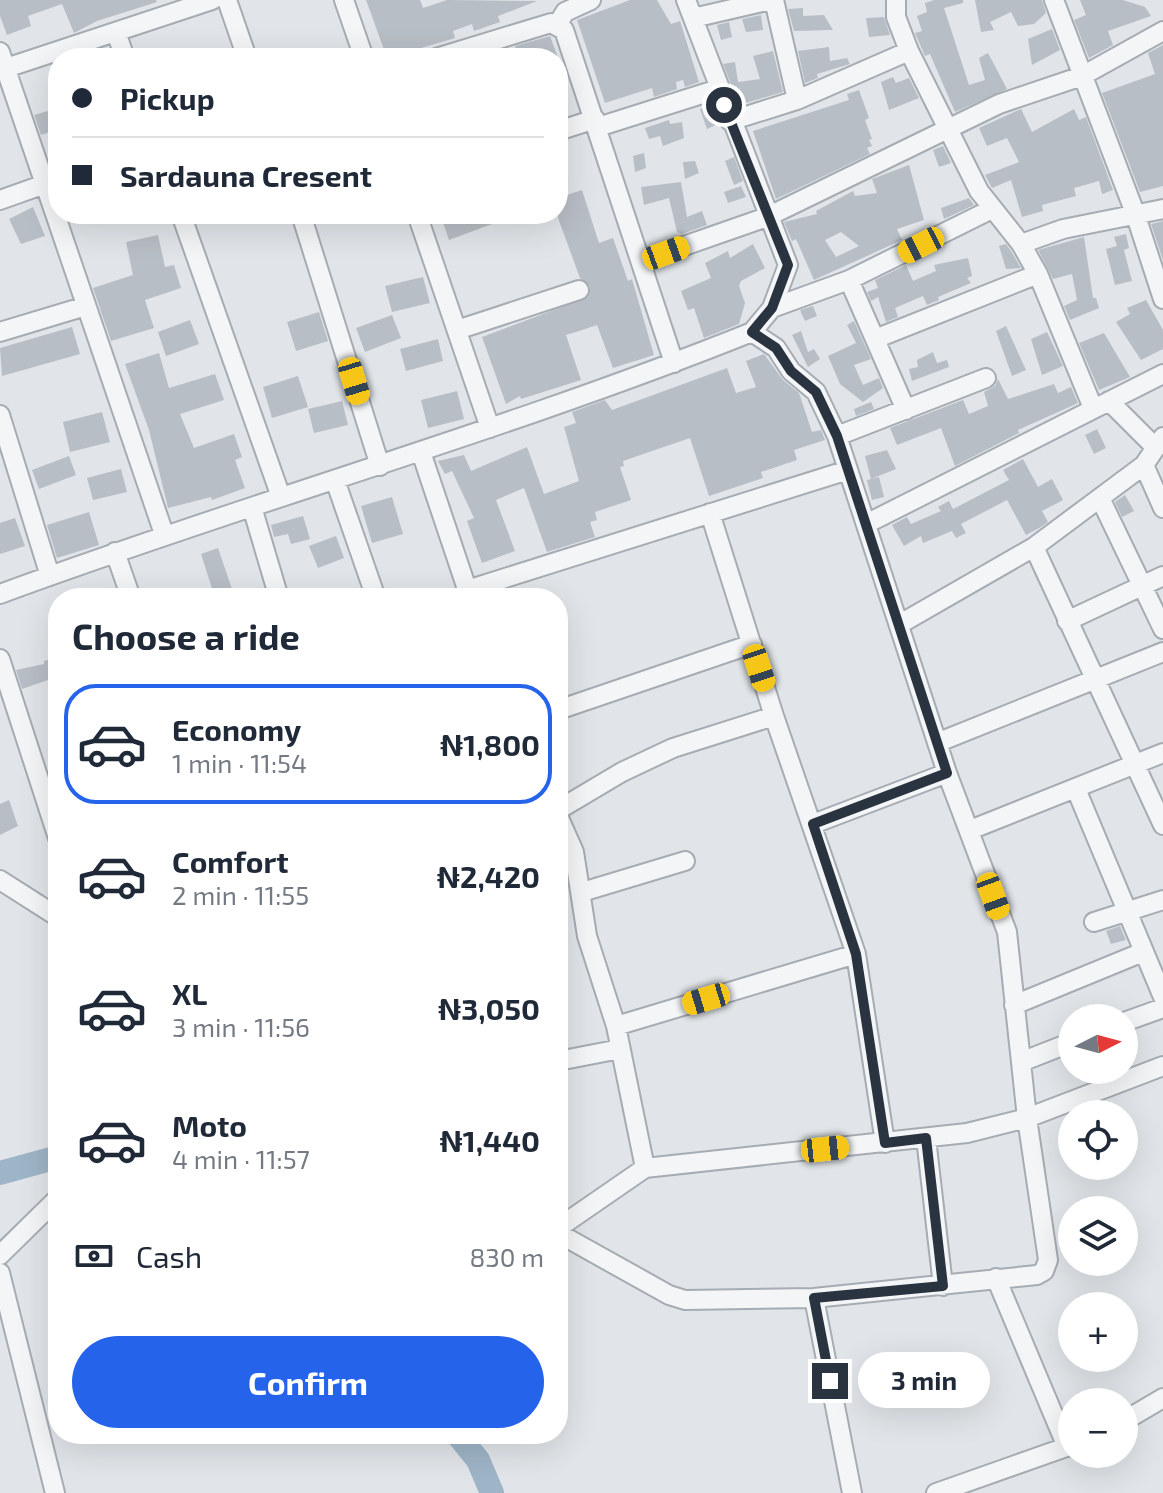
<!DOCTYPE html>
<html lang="en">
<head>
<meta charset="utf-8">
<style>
  :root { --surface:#fff; --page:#f2f2f3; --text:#1f2937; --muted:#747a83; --line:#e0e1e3; --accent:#2563eb }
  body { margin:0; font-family:"Exo 2",sans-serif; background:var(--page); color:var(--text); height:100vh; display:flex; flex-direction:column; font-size:30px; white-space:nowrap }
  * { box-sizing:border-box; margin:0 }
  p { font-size:26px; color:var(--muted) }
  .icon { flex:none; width:44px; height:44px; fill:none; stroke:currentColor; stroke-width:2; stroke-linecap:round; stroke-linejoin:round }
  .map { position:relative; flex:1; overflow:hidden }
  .panel { position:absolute; left:48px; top:588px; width:520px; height:856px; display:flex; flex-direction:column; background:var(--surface); border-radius:32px; box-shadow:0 8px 32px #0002 }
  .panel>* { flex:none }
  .hud { position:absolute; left:48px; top:48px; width:520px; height:176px; border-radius:32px; box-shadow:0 8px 32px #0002; display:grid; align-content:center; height:176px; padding:0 24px; background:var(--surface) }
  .needle { width:52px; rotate:84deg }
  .tools { position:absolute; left:1058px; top:1004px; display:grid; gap:16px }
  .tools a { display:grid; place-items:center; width:80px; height:80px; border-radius:50%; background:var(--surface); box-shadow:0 8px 32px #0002; font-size:40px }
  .end { position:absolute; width:36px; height:36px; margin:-18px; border:10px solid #2a3440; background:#fff; box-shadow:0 0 0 4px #fff }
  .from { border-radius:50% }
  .bubble { position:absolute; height:56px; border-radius:28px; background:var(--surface); box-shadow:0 8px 32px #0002; font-size:26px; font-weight:700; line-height:56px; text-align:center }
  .car { position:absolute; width:24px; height:48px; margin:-24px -12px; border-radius:10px; box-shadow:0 0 6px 2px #0007; background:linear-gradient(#f5c518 24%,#345 0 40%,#f5c518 0 76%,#345 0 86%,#f5c518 0) }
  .hud b { display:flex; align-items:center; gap:28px; height:76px; font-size:30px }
  .hud b+b { border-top:2px solid var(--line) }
  .hud i { width:20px; height:20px; background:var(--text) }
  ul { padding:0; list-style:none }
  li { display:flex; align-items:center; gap:24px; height:120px; margin:0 16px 12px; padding:0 8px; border:4px solid transparent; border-radius:32px }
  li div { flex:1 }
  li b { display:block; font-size:30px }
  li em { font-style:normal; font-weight:700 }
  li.on { border-color:var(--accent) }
  li>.icon { width:72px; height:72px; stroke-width:1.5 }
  h2 { padding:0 24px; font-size:36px; line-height:96px }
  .pay { display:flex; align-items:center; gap:20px; height:88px; padding:0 24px; font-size:30px }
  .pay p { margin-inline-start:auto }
  .action { display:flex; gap:16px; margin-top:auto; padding:16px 24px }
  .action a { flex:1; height:92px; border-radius:48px; background:var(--accent); color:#fff; font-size:32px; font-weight:700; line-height:92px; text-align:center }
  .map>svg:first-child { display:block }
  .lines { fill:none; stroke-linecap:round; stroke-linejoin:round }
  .river { stroke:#9eb5c7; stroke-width:24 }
  .building { fill:#b8bec5; fill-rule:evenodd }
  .minor-casing { stroke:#a6acb3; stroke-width:22 }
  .minor { stroke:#f4f5f7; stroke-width:18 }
  .route { stroke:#2a3440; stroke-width:10 }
</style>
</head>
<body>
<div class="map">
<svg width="1163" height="1493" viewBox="0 0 1163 1493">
  <rect width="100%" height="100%" fill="#e1e5e9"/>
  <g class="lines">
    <path class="river" d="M0,1173L58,1157
      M457,1434L478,1460L492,1493"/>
  </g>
  <path class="building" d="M0,0H156L157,2L97,21L74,33L62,4L28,16L31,26L7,35L0,16Z
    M366,0H420L423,8L447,0L537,1L498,16L500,22L474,31L472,24L453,31L455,38L387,58Z
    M630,0H657L671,24L680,21L699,82L685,87L683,80L676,82L677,89L654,97L652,88L605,103L577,20Z
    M934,0H963V3L944,8L969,85L985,80L979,58L988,53L1007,89L955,112L930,54L925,56L915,33L922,31L917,16L927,12L925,3Z
    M975,0H1042L1046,13L1034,24L1018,26L1011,12L990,22L994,30L981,32Z
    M1080,0H1123L1145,7L1151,16L1108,31L1113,45L1089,58L1074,20L1086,15Z
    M803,8V16L824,15L833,30L794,31L788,9Z
    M761,15L763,30L746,32L742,19Z
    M884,17L890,35L869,37L866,18Z
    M729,22L732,37L721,40L717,25Z
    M1052,29L1060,50L1032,65L1028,39Z
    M550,36L558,58H519L515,46Z
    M1163,45V186L1140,192L1102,93L1155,74L1148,53Z
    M829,47L830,61L847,58L850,64L817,74L818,78L805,83L798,51Z
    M773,51L783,92L739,105L723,64L735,62L738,82L760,79L753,56Z
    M893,77L896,83L909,78L919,98L889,110L881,82Z
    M859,90L869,118L865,120L872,139L869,140L872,146L867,148L870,154L776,199L753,131L849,100L847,94Z
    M714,105L718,124L707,129L700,109Z
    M58,108V129L41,135L34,115Z
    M1021,109L1032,132L1074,109L1079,120L1086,117L1113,190L1102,194L1099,181L1074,188L1076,196L1042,205L1043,211L1022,217L1011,180L992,188L985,175L1019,162L1007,138L987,146L979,128Z
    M669,120L670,124L682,122L684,138L663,146L660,136L649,139L645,128Z
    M943,146L951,163L939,167L933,150Z
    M644,153L646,168L635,172L633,156Z
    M734,157L743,181L734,185L725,161Z
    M695,161L699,173L685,179L683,162Z
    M909,165L924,220L897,229L902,240L814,280L796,239L792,241L784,222L817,214L816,211L853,191L855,196L877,193L872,179ZM841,232L859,246L836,257L825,240Z
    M681,182L687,217L702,211L707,225L682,234L677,232L669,198L644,205L641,187Z
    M741,186L746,197L728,203L724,192Z
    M582,190L599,243L613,238L628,281L632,279L654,355L613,368L597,325L576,332L566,335L581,380L521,399L520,396L506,404L482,337L588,297L590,286L580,278L558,218V198Z
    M969,198L974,205L944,219L941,208Z
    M33,207L45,236L21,244L9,219Z
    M440,214H512L513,216L449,240Z
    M1163,221V260L1151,224Z
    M1126,234L1129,248L1124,250L1132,281L1115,285L1106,249L1117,246L1114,237Z
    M158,235L165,267L174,265L181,288L145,300L154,328L111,341L93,288L133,275L126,242Z
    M1084,237L1093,298H1096L1099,308L1070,320L1064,306L1077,300L1072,274L1053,279L1038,250Z
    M753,244L765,268L741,281L739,286L745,303L739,324L704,338L694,308L688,310L681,291L711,278L705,263L728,251L730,258Z
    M1006,244L1011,251L1021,268L1006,269L999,246Z
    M968,258L972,276L967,278L971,283L938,297L939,300L927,305L923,296L895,308L898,317L886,322L878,297L871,301L867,292L878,288L875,280L906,265L913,281L936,271L934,265Z
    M423,277L430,303L392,312L385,286Z
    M1146,300L1163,330V349L1141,360L1116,322L1130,314L1127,308Z
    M813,306L817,316L805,321L800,310Z
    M319,312L328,341L296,351L287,322Z
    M392,315L401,338L365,352L356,328Z
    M190,320L199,344L166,356L158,332Z
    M854,321L871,359L854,365L863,385L879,378L883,388L863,402L840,384L828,356L856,343L847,325Z
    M1006,326L1026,370L1012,376L996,331Z
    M72,327L80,354L2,376L0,348Z
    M801,331L808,352L814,349L820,359L808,367L792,335Z
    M1047,332L1063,366L1042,375L1031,339Z
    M1104,333L1130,377L1099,390L1079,343Z
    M438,339L443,361L406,371L400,349Z
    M933,352L937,363L947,360L949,367L912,381L909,369L918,367L917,360Z
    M159,353L169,388L215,374L224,400L180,414L194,448L234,434L242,457L235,460L245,488L212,500L211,497L168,508L149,430L125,364Z
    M764,354L783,380L799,393L812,432L821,430L825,440L794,450L797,460L761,472L763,478L709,496L690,438L623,461L624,466L620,467L631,500L595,512L597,520L590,522L595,537L547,552L524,488L496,500L515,551L482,563L467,521L474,518L452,471L445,474L438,461L464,455L471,471L527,447L544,494L579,481L564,427L576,423L572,412L605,400L612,410L727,368L736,393L756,387L746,361Z
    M298,376L308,407L272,418L263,387Z
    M998,379L1008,399L1054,384L1058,393L1071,387L1078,403L1018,430L1019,433L955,466L941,428L897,445L890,428L963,400L969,414L988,406L984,392L995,386Z
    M457,391L464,419L428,428L421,400Z
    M342,401L348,425L314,433L308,409Z
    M871,402L874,409L856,416L854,409Z
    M102,412L110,442L70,452L63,422Z
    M1097,429L1106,448L1094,454L1085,435Z
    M887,450L896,469L871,479L865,456Z
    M69,456L76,475L39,489L32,470Z
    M1023,459L1038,487L1052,479L1063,500L1042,511L1048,522L1041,527L1026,535L1007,500L961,524L966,533L956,538L952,531L923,543L921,536L904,546L892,525L907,517L911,524L941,511L938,507L949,501L953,509L1009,480L1003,470Z
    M121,469L127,492L93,500L87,478Z
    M879,477L884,497L872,500L867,480Z
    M1125,495L1134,511L1122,517L1115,502Z
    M392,497L403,534L372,543L361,506Z
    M89,512L99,545L57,558L47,525Z
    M303,516L310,539L291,544L288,534L274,537L271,525Z
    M15,518L25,546L0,554V523Z
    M336,536L344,558L318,568L309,546Z
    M218,548L235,598H215L201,554Z
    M58,657V704H54L48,680L22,689L16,670L44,664V661Z
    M9,800L18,826L0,835V804Z
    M1120,926L1126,940L1111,944L1106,931Z"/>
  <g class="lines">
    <g class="minor-casing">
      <path id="minor" d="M227,0L247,58
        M344,0L364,58
        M774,0L797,100
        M896,0V17L909,51L979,191L1021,244L1038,274L1093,408
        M1054,0L1135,213L1163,299
        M693,18L771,0
        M558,24L565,12L591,0
        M116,32L125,58
        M0,52L164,534
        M436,58L551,23L564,30L674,363
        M6,68L212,0
        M730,121L797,100L909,51
        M598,127L718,89
        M558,131L595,119
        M0,200L45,184
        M181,214L281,497
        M301,214L380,466
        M417,214L490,428
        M1021,244L1063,229L1163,209
        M641,261L767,217L999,104L1082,76L1163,31
        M849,280L906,410
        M772,308L849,280L992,209
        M457,330L579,290
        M0,332L86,306
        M752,332L776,348L791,371L816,392L837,436L947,773L1007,932L1027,1118L1048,1260L1044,1271L1037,1275L814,1298
        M875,339L1038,274
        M1109,401L1156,448
        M0,415L50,576
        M837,436L986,378
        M421,452L470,598
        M1144,465L1163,508
        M335,480L376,598
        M1100,498L1163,629
        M252,507L279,598
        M710,513L774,716L856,954L885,1143
        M866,524L1163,374
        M1034,547L1163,825
        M115,552L131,598
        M467,590L848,470
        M0,594C249,502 505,431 752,332L772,308L788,265L686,0
        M1067,621L1163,576
        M900,624L1034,547L1144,465L1163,437
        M0,659L58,838
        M558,710L752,644
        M939,742L1163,652
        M1076,789L1163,997
        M558,810L622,772L673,748L774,716
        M558,816L574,852L587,936L616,1026L645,1168
        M813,824L947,773
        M970,830L1163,753
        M0,880L58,917
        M582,892L685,861
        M1094,922L1163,900
        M1014,1005L1143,952
        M1124,1022L1163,1008
        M616,1026L856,954
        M558,1061L620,1049
        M1021,1062L1072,1042
        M926,1138L943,1286
        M558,1228L645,1168L967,1133L1027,1118L1163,1066
        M558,1233L669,1295L685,1300L814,1298L852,1493
        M0,1255L58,1198
        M0,1273L55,1493
        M996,1278L1067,1447
        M1124,1421L1163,1398
        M936,1493L1072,1445"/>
    </g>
    <use href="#minor" class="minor"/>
  </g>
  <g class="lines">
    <path class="route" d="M724,105L788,265L772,308L752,332L776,348L791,371L816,392L837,436L947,773L813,824L856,954L885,1143L926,1138L943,1286L814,1298L830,1381"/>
  </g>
</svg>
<div class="tools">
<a><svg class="needle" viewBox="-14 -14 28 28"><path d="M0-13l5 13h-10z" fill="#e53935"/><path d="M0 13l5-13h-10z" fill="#747a83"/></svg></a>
<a><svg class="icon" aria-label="locate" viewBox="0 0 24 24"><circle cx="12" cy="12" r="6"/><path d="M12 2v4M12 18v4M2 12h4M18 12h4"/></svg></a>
<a><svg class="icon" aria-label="layers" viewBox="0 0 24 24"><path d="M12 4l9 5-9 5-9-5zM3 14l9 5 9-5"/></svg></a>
<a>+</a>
<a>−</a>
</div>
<i class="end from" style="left:724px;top:105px"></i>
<i class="end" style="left:830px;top:1381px"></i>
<div class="bubble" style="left:858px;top:1352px;width:132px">3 min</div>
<i class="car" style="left:921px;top:245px;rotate:243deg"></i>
<i class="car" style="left:666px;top:253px;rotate:70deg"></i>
<i class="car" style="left:354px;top:381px;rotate:163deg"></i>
<i class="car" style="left:759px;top:668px;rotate:162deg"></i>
<i class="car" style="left:993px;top:896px;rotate:160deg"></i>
<i class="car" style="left:706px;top:999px;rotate:253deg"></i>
<i class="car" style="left:825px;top:1149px;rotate:84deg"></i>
<div class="hud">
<b><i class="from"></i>Pickup</b>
<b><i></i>Sardauna Cresent</b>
</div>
<section class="panel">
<h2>Choose a ride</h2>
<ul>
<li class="on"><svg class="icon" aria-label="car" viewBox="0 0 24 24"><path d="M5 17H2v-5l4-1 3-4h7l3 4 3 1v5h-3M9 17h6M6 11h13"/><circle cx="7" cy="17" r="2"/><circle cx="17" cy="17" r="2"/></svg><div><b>Economy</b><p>1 min · 11:54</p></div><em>₦1,800</em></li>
<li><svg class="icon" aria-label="car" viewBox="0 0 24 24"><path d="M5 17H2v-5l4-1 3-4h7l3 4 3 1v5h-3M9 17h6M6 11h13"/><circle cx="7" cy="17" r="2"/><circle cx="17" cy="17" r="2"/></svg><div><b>Comfort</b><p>2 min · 11:55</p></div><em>₦2,420</em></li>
<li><svg class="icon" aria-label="car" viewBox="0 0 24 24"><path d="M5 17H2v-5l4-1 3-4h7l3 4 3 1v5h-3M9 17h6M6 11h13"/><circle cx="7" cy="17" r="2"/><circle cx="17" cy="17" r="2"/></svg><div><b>XL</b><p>3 min · 11:56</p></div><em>₦3,050</em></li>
<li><svg class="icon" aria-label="car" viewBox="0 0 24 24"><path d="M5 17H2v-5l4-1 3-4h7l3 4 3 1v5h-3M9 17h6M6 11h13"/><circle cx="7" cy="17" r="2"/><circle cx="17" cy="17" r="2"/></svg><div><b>Moto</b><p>4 min · 11:57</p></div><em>₦1,440</em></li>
</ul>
<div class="pay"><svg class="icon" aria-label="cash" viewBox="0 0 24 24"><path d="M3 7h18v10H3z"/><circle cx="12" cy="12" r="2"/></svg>Cash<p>830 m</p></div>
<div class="action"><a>Confirm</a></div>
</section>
</div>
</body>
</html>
